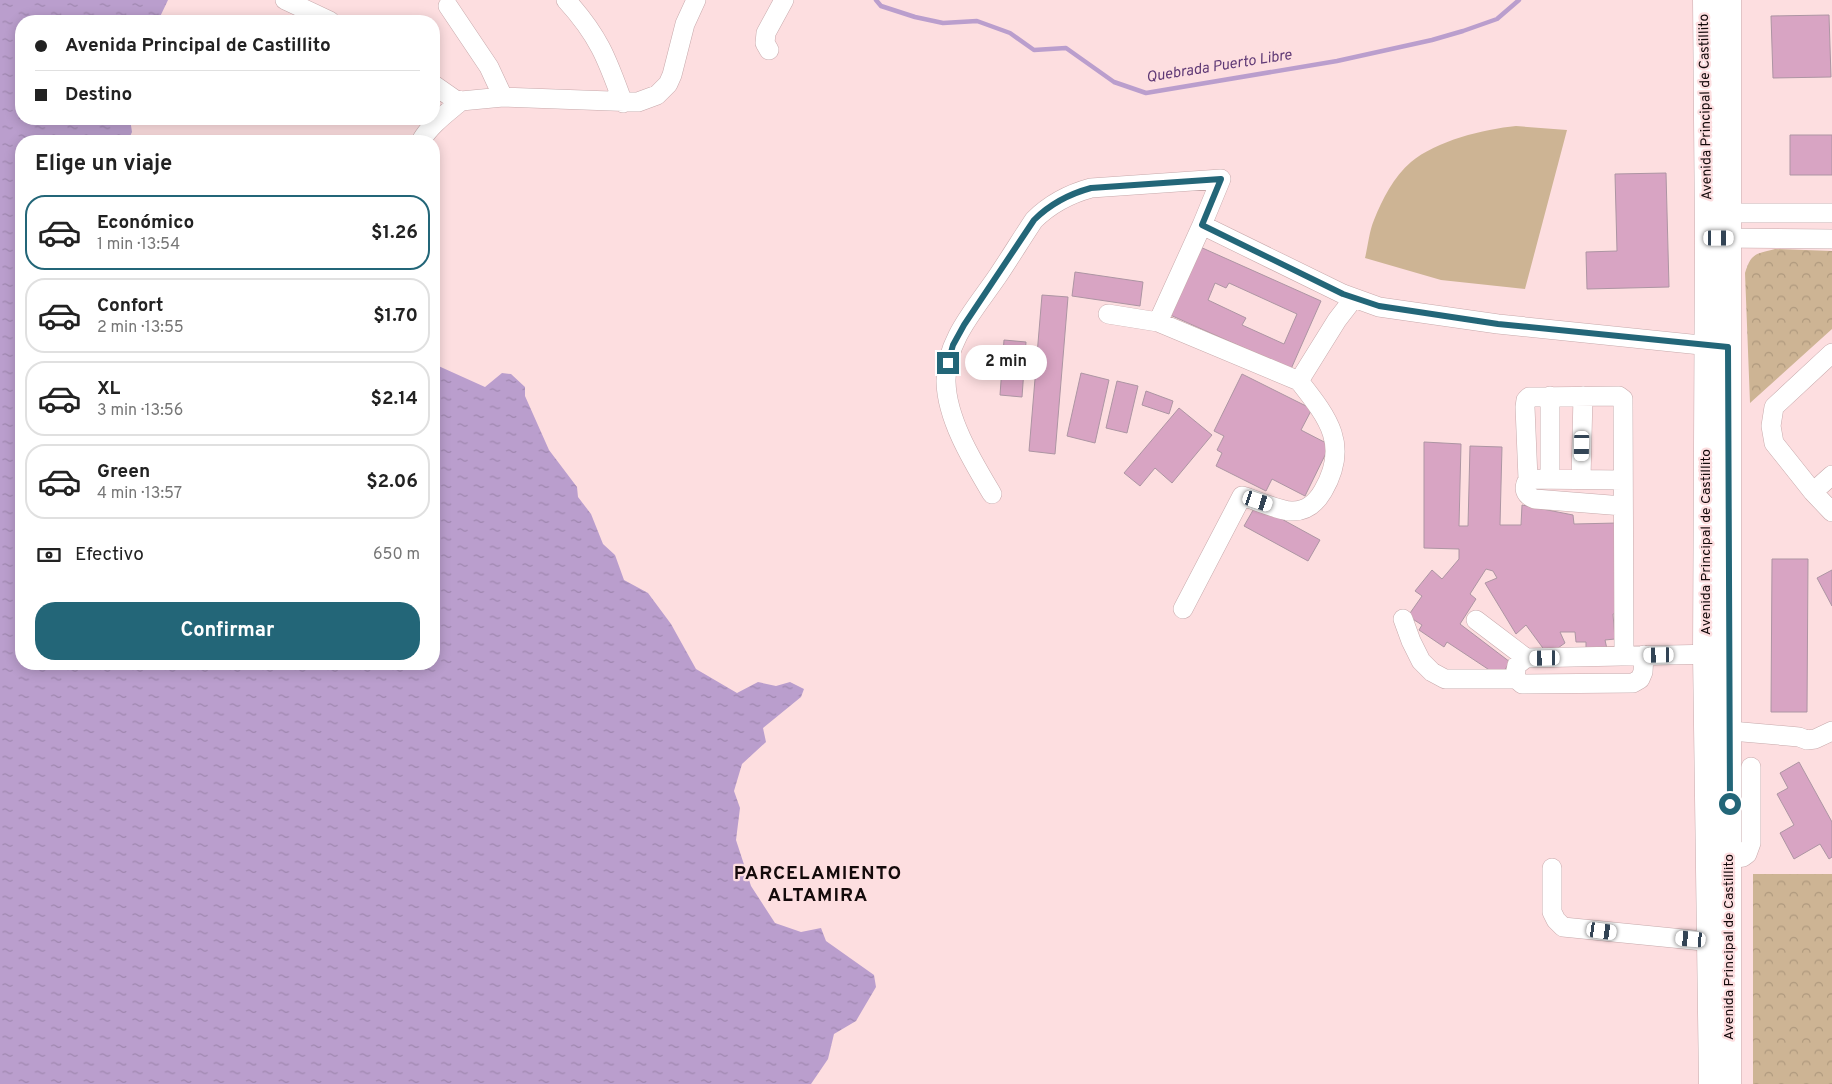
<!DOCTYPE html>
<html lang="es">
<head>
<meta charset="utf-8">
<style>
  :root { --surface:#fff; --page:#f6f6f6; --text:#222; --muted:#767676; --line:#e0e0e0; --accent:#236678 }
  body { margin:0; font-family:Overpass,sans-serif; background:var(--page); color:var(--text); height:100vh; display:flex; flex-direction:column; font-size:19px; white-space:nowrap }
  * { box-sizing:border-box; margin:0 }
  p { font-size:16px; color:var(--muted) }
  .icon { flex:none; width:28px; height:28px; fill:none; stroke:currentColor; stroke-width:2; stroke-linecap:round; stroke-linejoin:round }
  .map { position:relative; flex:1; overflow:hidden }
  .panel { position:absolute; left:15px; top:135px; width:425px; height:535px; display:flex; flex-direction:column; background:var(--surface); border-radius:20px; box-shadow:0 2px 12px #0003 }
  .panel>* { flex:none }
  .hud { position:absolute; left:15px; top:15px; width:425px; height:110px; border-radius:20px; box-shadow:0 2px 12px #0003; display:grid; align-content:center; height:110px; padding:0 20px; background:var(--surface) }
  .end { position:absolute; width:22px; height:22px; margin:-11px; border:6px solid #236678; background:#fff; box-shadow:0 0 0 2px #fff }
  .from { border-radius:50% }
  .bubble { position:absolute; height:35px; border-radius:18px; background:var(--surface); box-shadow:0 2px 12px #0003; font-size:16px; font-weight:700; line-height:35px; text-align:center }
  .car { position:absolute; width:15px; height:30px; margin:-15px -8px; border-radius:6px; box-shadow:0 0 4px 1px #0007; background:linear-gradient(#fff 24%,#345 0 40%,#fff 0 76%,#345 0 86%,#fff 0) }
  .hud b { display:flex; align-items:center; gap:18px; height:48px; font-size:19px }
  .hud b+b { border-top:1px solid var(--line) }
  .hud i { width:12px; height:12px; background:var(--text) }
  ul { padding:0; list-style:none }
  li { display:flex; align-items:center; gap:15px; height:75px; margin:0 10px 8px; padding:0 10px; border:2px solid var(--line); border-radius:20px }
  li div { flex:1 }
  li b { display:block; font-size:19px }
  li em { font-style:normal; font-weight:700 }
  li.selected { border-color:var(--accent) }
  li>.icon { width:45px; height:45px; stroke-width:1.5 }
  h2 { padding:0 20px; font-size:22px; line-height:60px }
  .pay { display:flex; align-items:center; gap:12px; height:55px; padding:0 20px; font-size:19px }
  .pay p { margin-inline-start:auto }
  .primary-button { display:flex; gap:10px; margin-top:auto; padding:10px 20px }
  .primary-button a { flex:1; height:58px; border-radius:20px; background:var(--accent); color:#fff; font-size:20px; font-weight:700; line-height:58px; text-align:center }
  .map>svg:first-child { display:block }
  .forest { fill:url(#forest-crowns) }
  .garden { fill:#cdb494 }
  .water { fill:url(#water-ripples) }
  .lines { fill:none; stroke-linecap:round; stroke-linejoin:round }
  .stream { stroke:#ba9ecd; stroke-width:4.5 }
  .building { fill:#d8a4c3; stroke:#ad95a3; fill-rule:evenodd }
  .minor-casing { stroke:#c7a9ab; stroke-width:20 }
  .major-casing { stroke:#c7a9ab; stroke-width:25 }
  .minor { stroke:#fff; stroke-width:19 }
  .major { stroke:#fff; stroke-width:24 }
  .route { stroke:#236678; stroke-width:6 }
  .labels { text-anchor:middle; dominant-baseline:central; stroke-width:4.5; stroke-linejoin:round; paint-order:stroke }
  .street-label { font-size:14px; fill:#140a0b; stroke:#fddee0 }
  .water-label { font-size:15px; font-style:italic; fill:#5f3975; stroke:#fddee0 }
  .district-label { font-size:19px; font-weight:bold; letter-spacing:1px; fill:#140a0b; stroke:#fddee0 }
</style>
</head>
<body>
<div class="map">
<svg width="1832" height="1084" viewBox="0 0 1832 1084">
  <defs>
    <pattern id="forest-crowns" width="20" height="18" patternUnits="userSpaceOnUse" patternTransform="scale(1.25)"><rect width="20" height="18" fill="#cdb494"/><path d="M2 6a3 3 0 1 1 6 0M12 15a3 3 0 1 1 6 0" fill="none" stroke="#af997e"/></pattern>
    <pattern id="water-ripples" width="26" height="14" patternUnits="userSpaceOnUse" patternTransform="scale(1.25)"><rect width="26" height="14" fill="#ba9ecd"/><path d="M2 4q2-2 4 0t4 0M15 11q2-2 4 0t4 0" fill="none" stroke="#9f87af"/></pattern>
  </defs>
  <rect width="100%" height="100%" fill="#fddee0"/>
  <path class="forest" d="M1775,249L1832,251V329L1750,403L1745,273C1751,253 1756,254 1775,249Z
    M1753,874H1832V1084H1753Z"/>
  <path class="garden" d="M1516,126L1567,130L1525,289L1441,280L1365,258C1368,246 1369,232 1374,220C1382,200 1394,176 1411,162C1436,141 1484,129 1516,126Z"/>
  <path class="water" d="M0,0H168L158,21H21V119H130L132,132L128,141H21V664H434V364L485,387L502,373L511,374L525,387V396L549,450L577,487L578,497L591,514L603,544L615,555L624,580L648,593L671,624L696,669L737,693L758,682L776,686L790,682L804,689L801,697L763,728L766,742L742,764L734,791L740,808L736,840L751,886L775,923L801,932L821,928L826,941L874,975L876,987L856,1021L834,1034L828,1059L811,1084H0Z"/>
  <g class="lines">
    <path class="stream" d="M876,0L881,6L915,17L943,23L977,21L1010,33L1034,50L1066,48L1114,82L1146,93L1337,61L1432,40L1463,31L1497,19L1519,0"/>
  </g>
  <path class="building" d="M1829,15L1831,77L1773,78L1771,16Z
    M1790,135H1832V175H1790Z
    M1666,173L1669,287L1587,289L1586,252L1617,251L1615,174Z
    M1198,246L1321,301L1291,369L1168,314ZM1215,283L1226,288L1229,283L1297,314L1284,344L1242,325L1246,318L1208,300Z
    M1075,272L1143,282L1140,306L1072,296Z
    M1042,295L1068,297L1055,454L1029,451Z
    M1004,340L1026,342L1022,397L1000,395Z
    M1081,373L1109,380L1095,443L1067,436Z
    M1242,374L1312,409L1301,430L1330,445L1305,496L1272,479L1266,491L1216,466L1222,453L1217,450L1224,436L1214,431Z
    M1117,381L1138,386L1127,433L1106,428Z
    M1146,391L1173,401L1169,414L1142,405Z
    M1179,408L1212,435L1172,483L1155,468L1140,486L1124,473Z
    M1424,442L1461,444L1459,526H1468L1470,446L1502,447L1500,525H1521L1522,505L1573,515L1574,524L1617,523L1619,613L1613,614L1615,639L1605,640L1607,649L1586,650V642H1576L1575,632H1560L1565,643L1548,655L1526,625L1516,634L1485,583L1497,578L1493,571L1486,569L1470,594L1476,599L1460,624L1510,662L1500,677L1447,642L1444,647L1419,630L1422,625L1408,616L1422,596L1415,591L1432,570L1442,579L1459,559V549L1424,548Z
    M1256,505L1320,540L1308,561L1244,526Z
    M1772,559H1808L1807,712H1771Z
    M1832,570V606L1817,578Z
    M1799,762L1832,822V857L1829,859L1820,844L1794,859L1780,833L1794,825L1777,794L1788,788L1780,773Z"/>
  <g class="lines">
    <g class="minor-casing">
      <path id="minor" d="M285,0L330,21
        M566,0C598,35 607,58 623,103
        M448,6L489,67L503,97
        M769,50L765,43L766,33L784,0
        M434,85L454,99L461,101L503,97L638,102L657,95L668,84L672,75L685,24L696,0
        M421,141C430,125 447,113 461,101
        M1716,213H1832
        M1716,238L1832,239
        M1108,314L1158,322L1299,381L1337,320L1354,298
        M1158,322L1202,225L1343,294L1379,307L1498,324L1720,347
        M1832,353L1774,407L1771,426L1774,443L1813,492L1832,512
        M1528,479L1525,407L1526,400L1529,397L1619,396L1623,399L1624,656
        M1550,479V396
        M1581,479L1583,396
        M1623,480L1528,479C1523,488 1524,495 1535,499L1623,506
        M1813,492L1832,475
        M992,494C973,462 947,420 946,382C945,340 977,307 999,274C1011,256 1022,238 1034,220C1051,203 1069,194 1091,188L1221,179L1202,225
        M1183,609L1242,496C1253,499 1282,512 1293,511C1307,511 1316,503 1323,491C1350,445 1328,418 1299,381
        M1403,619L1411,641L1421,661L1432,672L1445,679H1516
        M1476,620L1526,658
        M1644,655L1643,672L1640,679L1633,683L1522,684C1514,678 1515,674 1517,665L1526,658L1717,654
        M1731,731L1799,737L1807,740L1815,739L1832,731
        M1729,859L1743,857L1747,854L1751,843V767
        M1552,868V912L1556,920L1563,927L1723,943"/>
    </g>
    <g class="major-casing">
      <path id="major" d="M1705,0L1707,238L1705,654L1711,1084
        M1729,0V1084"/>
    </g>
    <use href="#minor" class="minor"/>
    <use href="#major" class="major"/>
  </g>
  <g class="lines">
    <path class="route" d="M948,363L953,345L964,325L1034,220C1051,203 1069,194 1091,188L1221,179L1202,225L1343,294L1379,306L1498,324L1728,347L1730,804"/>
  </g>
  <g class="labels">
    <g class="street-label">
      <text transform="translate(1706 107) rotate(-91)">Avenida Principal de Castillito</text>
      <text transform="translate(1706 542) rotate(-90)">Avenida Principal de Castillito</text>
      <text transform="translate(1729 947) rotate(-90)">Avenida Principal de Castillito</text>
    </g>
    <g class="water-label">
      <text transform="translate(1219 67) rotate(-9)">Quebrada Puerto Libre</text>
    </g>
    <g class="district-label">
      <text x="818" y="874">PARCELAMIENTO<tspan x="818" dy="22">ALTAMIRA</tspan></text>
    </g>
  </g>
</svg>
<i class="end from" style="left:1730px;top:804px"></i>
<i class="end" style="left:948px;top:363px"></i>
<div class="bubble" style="left:965px;top:345px;width:82px">2 min</div>
<i class="car" style="left:1719px;top:238px;rotate:90deg"></i>
<i class="car" style="left:1582px;top:446px;rotate:181deg"></i>
<i class="car" style="left:1258px;top:501px;rotate:108deg"></i>
<i class="car" style="left:1659px;top:655px;rotate:269deg"></i>
<i class="car" style="left:1545px;top:658px;rotate:269deg"></i>
<i class="car" style="left:1602px;top:931px;rotate:98deg"></i>
<i class="car" style="left:1691px;top:939px;rotate:275deg"></i>
<div class="hud">
<b><i class="from"></i>Avenida Principal de Castillito</b>
<b><i></i>Destino</b>
</div>
<section class="panel">
<h2>Elige un viaje</h2>
<ul>
<li class="selected"><svg class="icon" aria-label="car" viewBox="0 0 24 24"><path d="M5 17H2v-5l4-1 3-4h7l3 4 3 1v5h-3M9 17h6M6 11h13"/><circle cx="7" cy="17" r="2"/><circle cx="17" cy="17" r="2"/></svg><div><b>Económico</b><p>1 min · 13:54</p></div><em>$1.26</em></li>
<li><svg class="icon" aria-label="car" viewBox="0 0 24 24"><path d="M5 17H2v-5l4-1 3-4h7l3 4 3 1v5h-3M9 17h6M6 11h13"/><circle cx="7" cy="17" r="2"/><circle cx="17" cy="17" r="2"/></svg><div><b>Confort</b><p>2 min · 13:55</p></div><em>$1.70</em></li>
<li><svg class="icon" aria-label="car" viewBox="0 0 24 24"><path d="M5 17H2v-5l4-1 3-4h7l3 4 3 1v5h-3M9 17h6M6 11h13"/><circle cx="7" cy="17" r="2"/><circle cx="17" cy="17" r="2"/></svg><div><b>XL</b><p>3 min · 13:56</p></div><em>$2.14</em></li>
<li><svg class="icon" aria-label="car" viewBox="0 0 24 24"><path d="M5 17H2v-5l4-1 3-4h7l3 4 3 1v5h-3M9 17h6M6 11h13"/><circle cx="7" cy="17" r="2"/><circle cx="17" cy="17" r="2"/></svg><div><b>Green</b><p>4 min · 13:57</p></div><em>$2.06</em></li>
</ul>
<div class="pay"><svg class="icon" aria-label="cash" viewBox="0 0 24 24"><path d="M3 7h18v10H3z"/><circle cx="12" cy="12" r="2"/></svg>Efectivo<p>650 m</p></div>
<div class="primary-button"><a>Confirmar</a></div>
</section>
</div>
</body>
</html>
